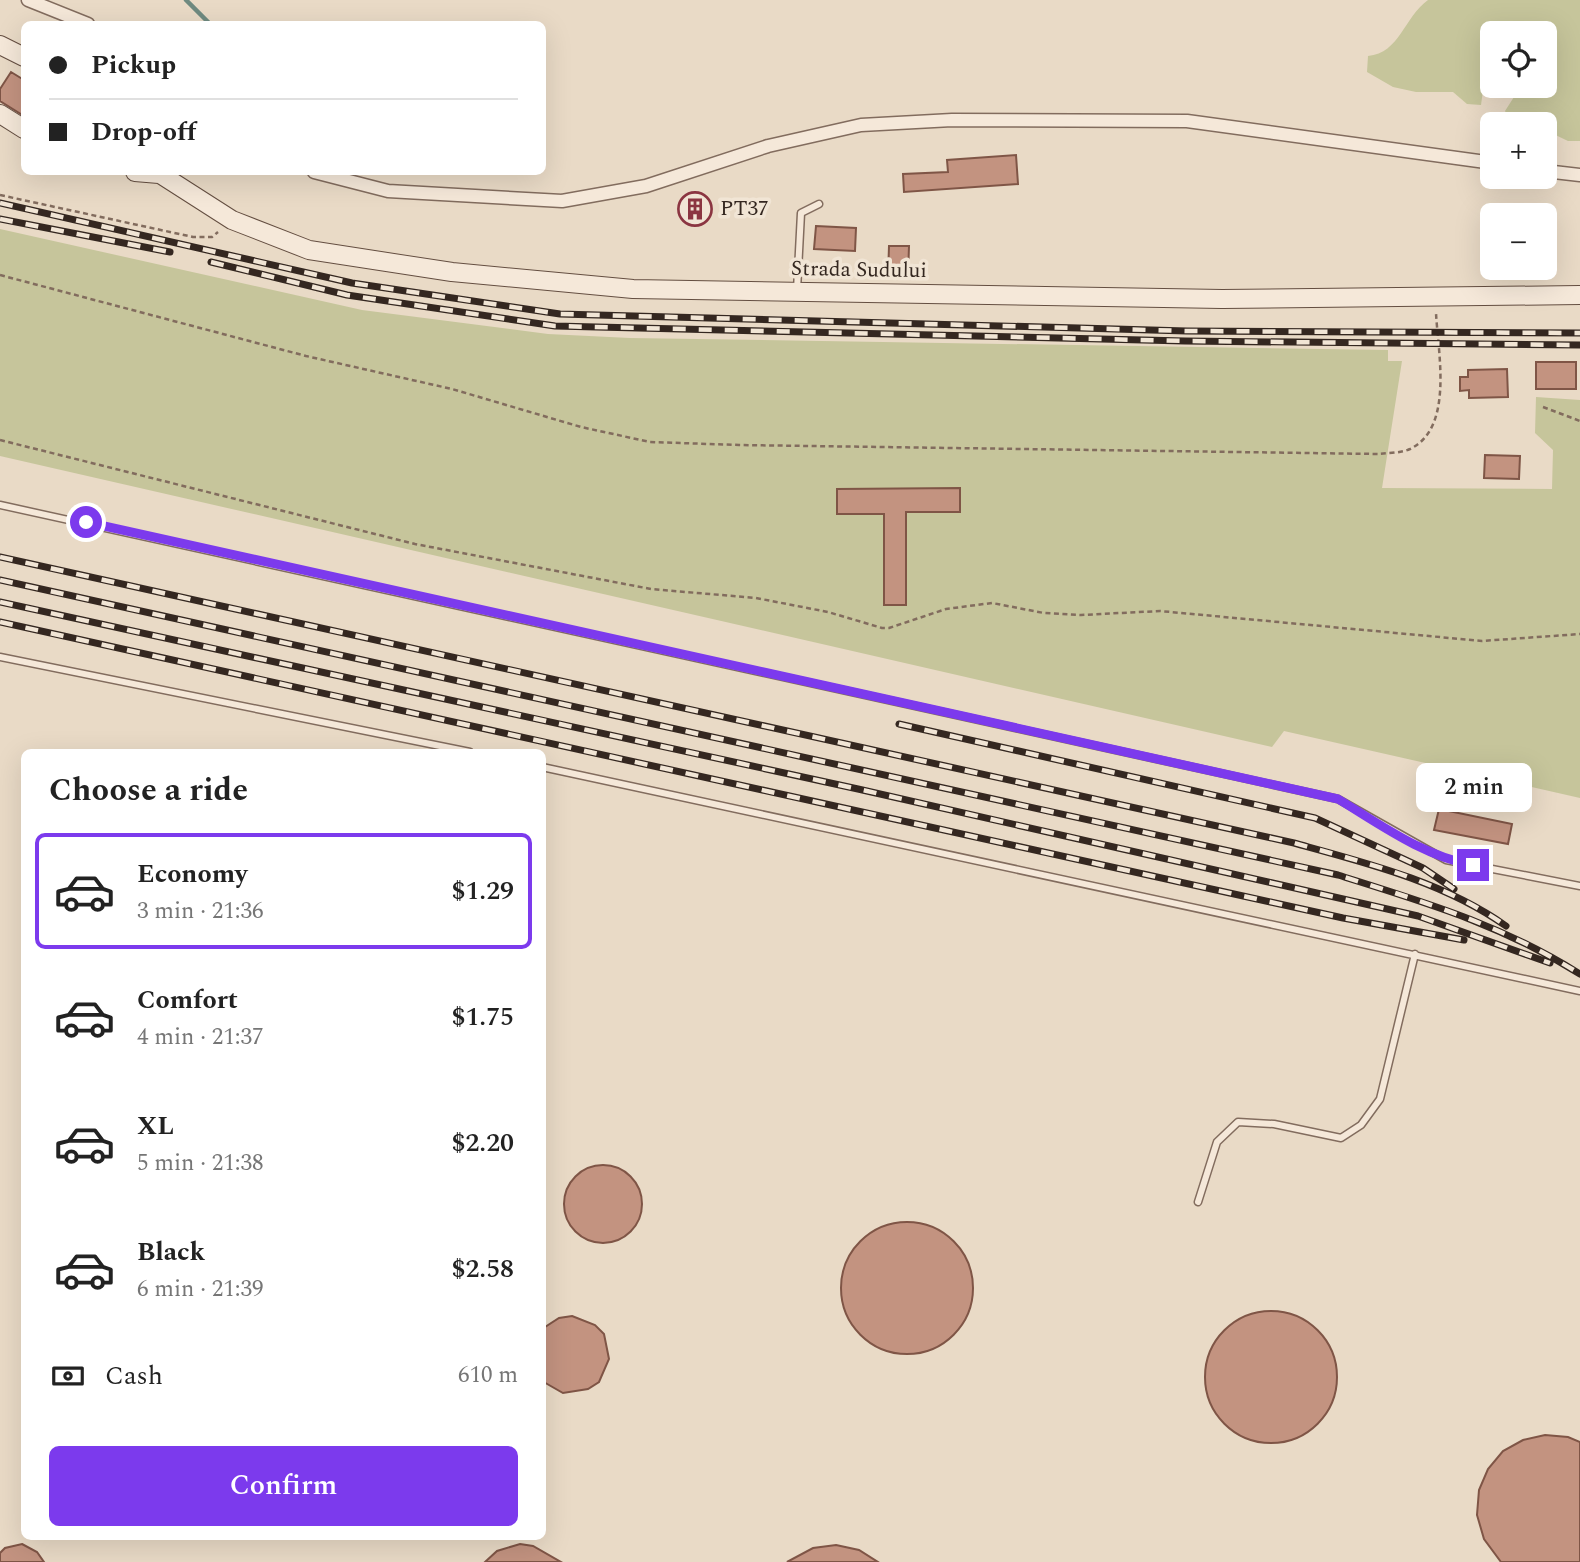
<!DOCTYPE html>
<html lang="en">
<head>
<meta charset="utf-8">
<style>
  :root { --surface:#fff; --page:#f2f2f2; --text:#222; --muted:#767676; --line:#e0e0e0; --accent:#7c3aed }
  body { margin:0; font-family:Spectral,serif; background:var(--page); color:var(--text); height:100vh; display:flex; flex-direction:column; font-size:26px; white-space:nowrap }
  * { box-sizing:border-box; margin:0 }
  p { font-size:23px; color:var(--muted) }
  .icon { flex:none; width:38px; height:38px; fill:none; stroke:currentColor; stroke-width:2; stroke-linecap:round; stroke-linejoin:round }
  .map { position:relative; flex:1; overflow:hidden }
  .sheet { position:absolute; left:21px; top:749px; width:525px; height:791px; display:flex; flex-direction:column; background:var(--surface); border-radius:10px; box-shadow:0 7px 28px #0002 }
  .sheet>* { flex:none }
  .hud { position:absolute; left:21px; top:21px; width:525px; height:154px; border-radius:10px; box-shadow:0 7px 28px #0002; display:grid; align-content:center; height:154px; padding:0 28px; background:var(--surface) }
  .tools { position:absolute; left:1480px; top:21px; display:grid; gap:14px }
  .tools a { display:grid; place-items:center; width:77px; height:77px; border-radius:10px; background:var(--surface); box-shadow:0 7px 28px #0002; font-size:35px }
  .end { position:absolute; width:32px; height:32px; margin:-16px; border:9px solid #7c3aed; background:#fff; box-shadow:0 0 0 4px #fff }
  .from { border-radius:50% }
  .bubble { position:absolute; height:49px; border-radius:10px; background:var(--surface); box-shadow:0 7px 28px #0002; font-size:23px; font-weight:600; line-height:49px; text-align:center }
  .hud b { display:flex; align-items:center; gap:24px; height:66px; font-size:26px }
  .hud b+b { border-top:2px solid var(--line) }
  .hud i { width:18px; height:18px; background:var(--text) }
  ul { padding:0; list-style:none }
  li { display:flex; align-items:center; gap:21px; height:116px; margin:0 14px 10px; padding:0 14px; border:4px solid transparent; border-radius:10px }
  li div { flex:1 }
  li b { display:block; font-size:26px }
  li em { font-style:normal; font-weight:600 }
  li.on { border-color:var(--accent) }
  li>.icon { width:63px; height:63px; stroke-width:1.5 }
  h2 { padding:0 28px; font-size:32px; line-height:84px }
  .pay { display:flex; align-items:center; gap:18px; height:77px; padding:0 28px; font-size:26px }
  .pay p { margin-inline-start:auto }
  .action { display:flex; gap:14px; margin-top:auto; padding:14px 28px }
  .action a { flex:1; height:80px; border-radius:10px; background:var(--accent); color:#fff; font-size:28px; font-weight:600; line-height:80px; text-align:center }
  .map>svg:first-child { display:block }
  .green { fill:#c6c59b }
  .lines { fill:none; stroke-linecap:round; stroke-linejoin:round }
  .stream { stroke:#6f8a80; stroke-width:4.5 }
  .building { fill:#c39380; stroke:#7f5546; stroke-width:2 }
  .lane-casing { stroke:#826c5e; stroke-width:9 }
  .street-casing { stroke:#826c5e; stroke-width:15 }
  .secondary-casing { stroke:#644e41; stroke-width:20 }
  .path { stroke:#826c5e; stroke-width:2.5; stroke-dasharray:5 3.5; stroke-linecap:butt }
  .lane { stroke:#f5e8d9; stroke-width:6 }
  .street { stroke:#f5e8d9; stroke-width:12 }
  .secondary { stroke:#f5e8d9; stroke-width:18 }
  .rail-casing { stroke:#342720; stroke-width:7 }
  .rail { stroke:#f1e5d5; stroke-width:4.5; stroke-dasharray:13; stroke-linecap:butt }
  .route { stroke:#7c3aed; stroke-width:9 }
  .labels { text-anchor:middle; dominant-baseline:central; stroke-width:7; stroke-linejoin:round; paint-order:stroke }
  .poi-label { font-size:21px; fill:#342720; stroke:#f1e5d5; text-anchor:start }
  .street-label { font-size:21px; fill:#342720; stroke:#f1e5d5 }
</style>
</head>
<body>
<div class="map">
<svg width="1580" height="1562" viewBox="0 0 1580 1562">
  <rect width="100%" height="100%" fill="#e9dac6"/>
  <path class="green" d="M1428,0H1580V141H1568L1545,130V124H1512L1505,111L1521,86H1545V33H1493V71L1485,76L1481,105L1467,104L1453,92H1416L1393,87L1367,72L1368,56C1400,53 1404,17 1428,0Z
    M0,229L362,310L548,334L630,338L1388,350V361H1402L1382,488L1552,489L1553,450L1535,433L1536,397L1580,400V798L1284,731L1272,747L0,456Z"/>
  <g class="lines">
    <path class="stream" d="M186,0L210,24"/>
  </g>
  <path class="building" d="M11,72L24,80V116L0,101V89Z
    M1016,155L1018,184L904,192L903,174L948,172L947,160Z
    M816,226L856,228L855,251L814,249Z
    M889,246H909L908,278L888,277Z
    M1536,362H1576V389H1536Z
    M1507,369L1508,397L1469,398V390L1460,391V377H1468V370Z
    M1485,455L1520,456L1519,479L1484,478Z
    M960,488V512H906V605H884V514H837V489Z
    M1439,809L1512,824L1508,844L1434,830Z
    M564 1204a39 39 0 1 1 78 0a39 39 0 1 1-78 0Z
    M841 1288a66 66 0 1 1 132 0a66 66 0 1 1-132 0Z
    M1205 1377a66 66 0 1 1 132 0a66 66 0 1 1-132 0Z
    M572,1316L595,1325L604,1334L609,1359L599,1382L588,1389L563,1393L542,1381V1329L559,1318Z
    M1545,1435L1568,1437L1580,1442V1562H1501L1484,1539L1477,1515L1479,1490L1488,1469L1503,1451L1523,1440Z
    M22,1544L37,1552L44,1562H0V1553L5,1548Z
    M520,1544L533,1546L561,1562H485L497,1551Z
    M836,1545L859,1550L878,1562H787L813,1548Z"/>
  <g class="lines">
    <g class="lane-casing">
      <path id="lane" d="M797,290L801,213L819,204
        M0,505L1338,799L1446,860L1580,886
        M0,657L470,752
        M542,767L1580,991
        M1198,1202L1217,1142L1238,1122L1274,1124L1341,1138L1361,1125L1380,1099L1415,954"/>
    </g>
    <g class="street-casing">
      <path id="street" d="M28,0L88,24
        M1545,171L1580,175
        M314,172L388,191L562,201L646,186L768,146L861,125L952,120L1187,121L1493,163"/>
    </g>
    <g class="secondary-casing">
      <path id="secondary" d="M0,45L24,57
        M0,114L24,129
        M135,172L159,174
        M157,172L232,220L309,250L452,272L633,289L1222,299L1580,295"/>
    </g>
    <path class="path" d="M0,195L193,237H212L218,232
      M0,275L306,356L452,389L581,427L650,442L739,445L1378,454C1388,453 1401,453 1410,449C1454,428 1438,353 1436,313
      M1543,407L1580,421
      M0,440L415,544L651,589L756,598L828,612L882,628H889L946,609L992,603L1044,613L1081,615L1160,611L1482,641L1580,634"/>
    <use href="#lane" class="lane"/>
    <use href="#street" class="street"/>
    <use href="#secondary" class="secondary"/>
    <g class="rail-casing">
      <path id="rail" d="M0,203L352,283L560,314L1187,331L1580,333
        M0,219L170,252
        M211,262L347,295L555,326L1185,341L1580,345
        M0,557L1294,843C1367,863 1444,882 1506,926
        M0,580L1338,875C1427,903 1500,924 1580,974
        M0,602L858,789L1418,916L1550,963
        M0,622L1343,918L1464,940
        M899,724L1315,818L1423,868L1454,889"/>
    </g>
    <use href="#rail" class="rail"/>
  </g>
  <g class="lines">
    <path class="route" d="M86,522L1338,799C1381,825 1423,856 1473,865"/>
  </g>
  <defs>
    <g id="building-ring" transform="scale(1.75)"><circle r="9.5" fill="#f1e5d5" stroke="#8b3541" stroke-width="1.5"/><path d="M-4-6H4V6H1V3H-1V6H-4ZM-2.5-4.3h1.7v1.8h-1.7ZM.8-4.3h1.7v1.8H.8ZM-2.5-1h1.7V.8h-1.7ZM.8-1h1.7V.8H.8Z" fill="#8b3541"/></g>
  </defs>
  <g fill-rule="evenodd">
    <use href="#building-ring" x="695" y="209"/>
  </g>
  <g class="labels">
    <g class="poi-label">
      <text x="720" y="209">PT37</text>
    </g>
    <g class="street-label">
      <text transform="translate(859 270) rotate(1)">Strada Sudului</text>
    </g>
  </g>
</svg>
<div class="tools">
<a><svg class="icon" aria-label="locate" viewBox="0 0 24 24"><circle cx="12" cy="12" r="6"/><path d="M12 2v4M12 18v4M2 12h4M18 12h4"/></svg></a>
<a>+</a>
<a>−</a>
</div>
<i class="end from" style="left:86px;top:522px"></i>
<i class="end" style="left:1473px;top:865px"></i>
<div class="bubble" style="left:1416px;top:763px;width:116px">2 min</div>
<div class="hud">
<b><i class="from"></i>Pickup</b>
<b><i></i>Drop-off</b>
</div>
<section class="sheet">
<h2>Choose a ride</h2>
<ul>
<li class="on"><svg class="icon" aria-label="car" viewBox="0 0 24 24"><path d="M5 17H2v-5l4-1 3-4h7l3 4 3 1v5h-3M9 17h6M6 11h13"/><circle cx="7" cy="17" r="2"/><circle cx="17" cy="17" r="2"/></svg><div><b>Economy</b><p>3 min · 21:36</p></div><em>$1.29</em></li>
<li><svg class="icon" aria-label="car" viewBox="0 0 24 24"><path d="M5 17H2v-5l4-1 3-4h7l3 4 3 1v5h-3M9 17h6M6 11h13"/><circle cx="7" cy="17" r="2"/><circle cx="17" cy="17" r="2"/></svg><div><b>Comfort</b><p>4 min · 21:37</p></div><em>$1.75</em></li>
<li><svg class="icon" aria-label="car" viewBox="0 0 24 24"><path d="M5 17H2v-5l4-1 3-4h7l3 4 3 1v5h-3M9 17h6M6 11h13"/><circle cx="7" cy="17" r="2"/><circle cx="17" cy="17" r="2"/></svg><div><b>XL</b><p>5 min · 21:38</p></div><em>$2.20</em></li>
<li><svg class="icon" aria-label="car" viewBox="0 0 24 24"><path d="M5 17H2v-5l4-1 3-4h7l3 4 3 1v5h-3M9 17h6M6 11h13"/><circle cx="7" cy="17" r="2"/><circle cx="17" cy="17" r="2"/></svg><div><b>Black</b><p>6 min · 21:39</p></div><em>$2.58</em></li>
</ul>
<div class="pay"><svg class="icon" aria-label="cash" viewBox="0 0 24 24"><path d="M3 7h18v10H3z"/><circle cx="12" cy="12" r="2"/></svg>Cash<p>610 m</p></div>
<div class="action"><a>Confirm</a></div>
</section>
</div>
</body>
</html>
